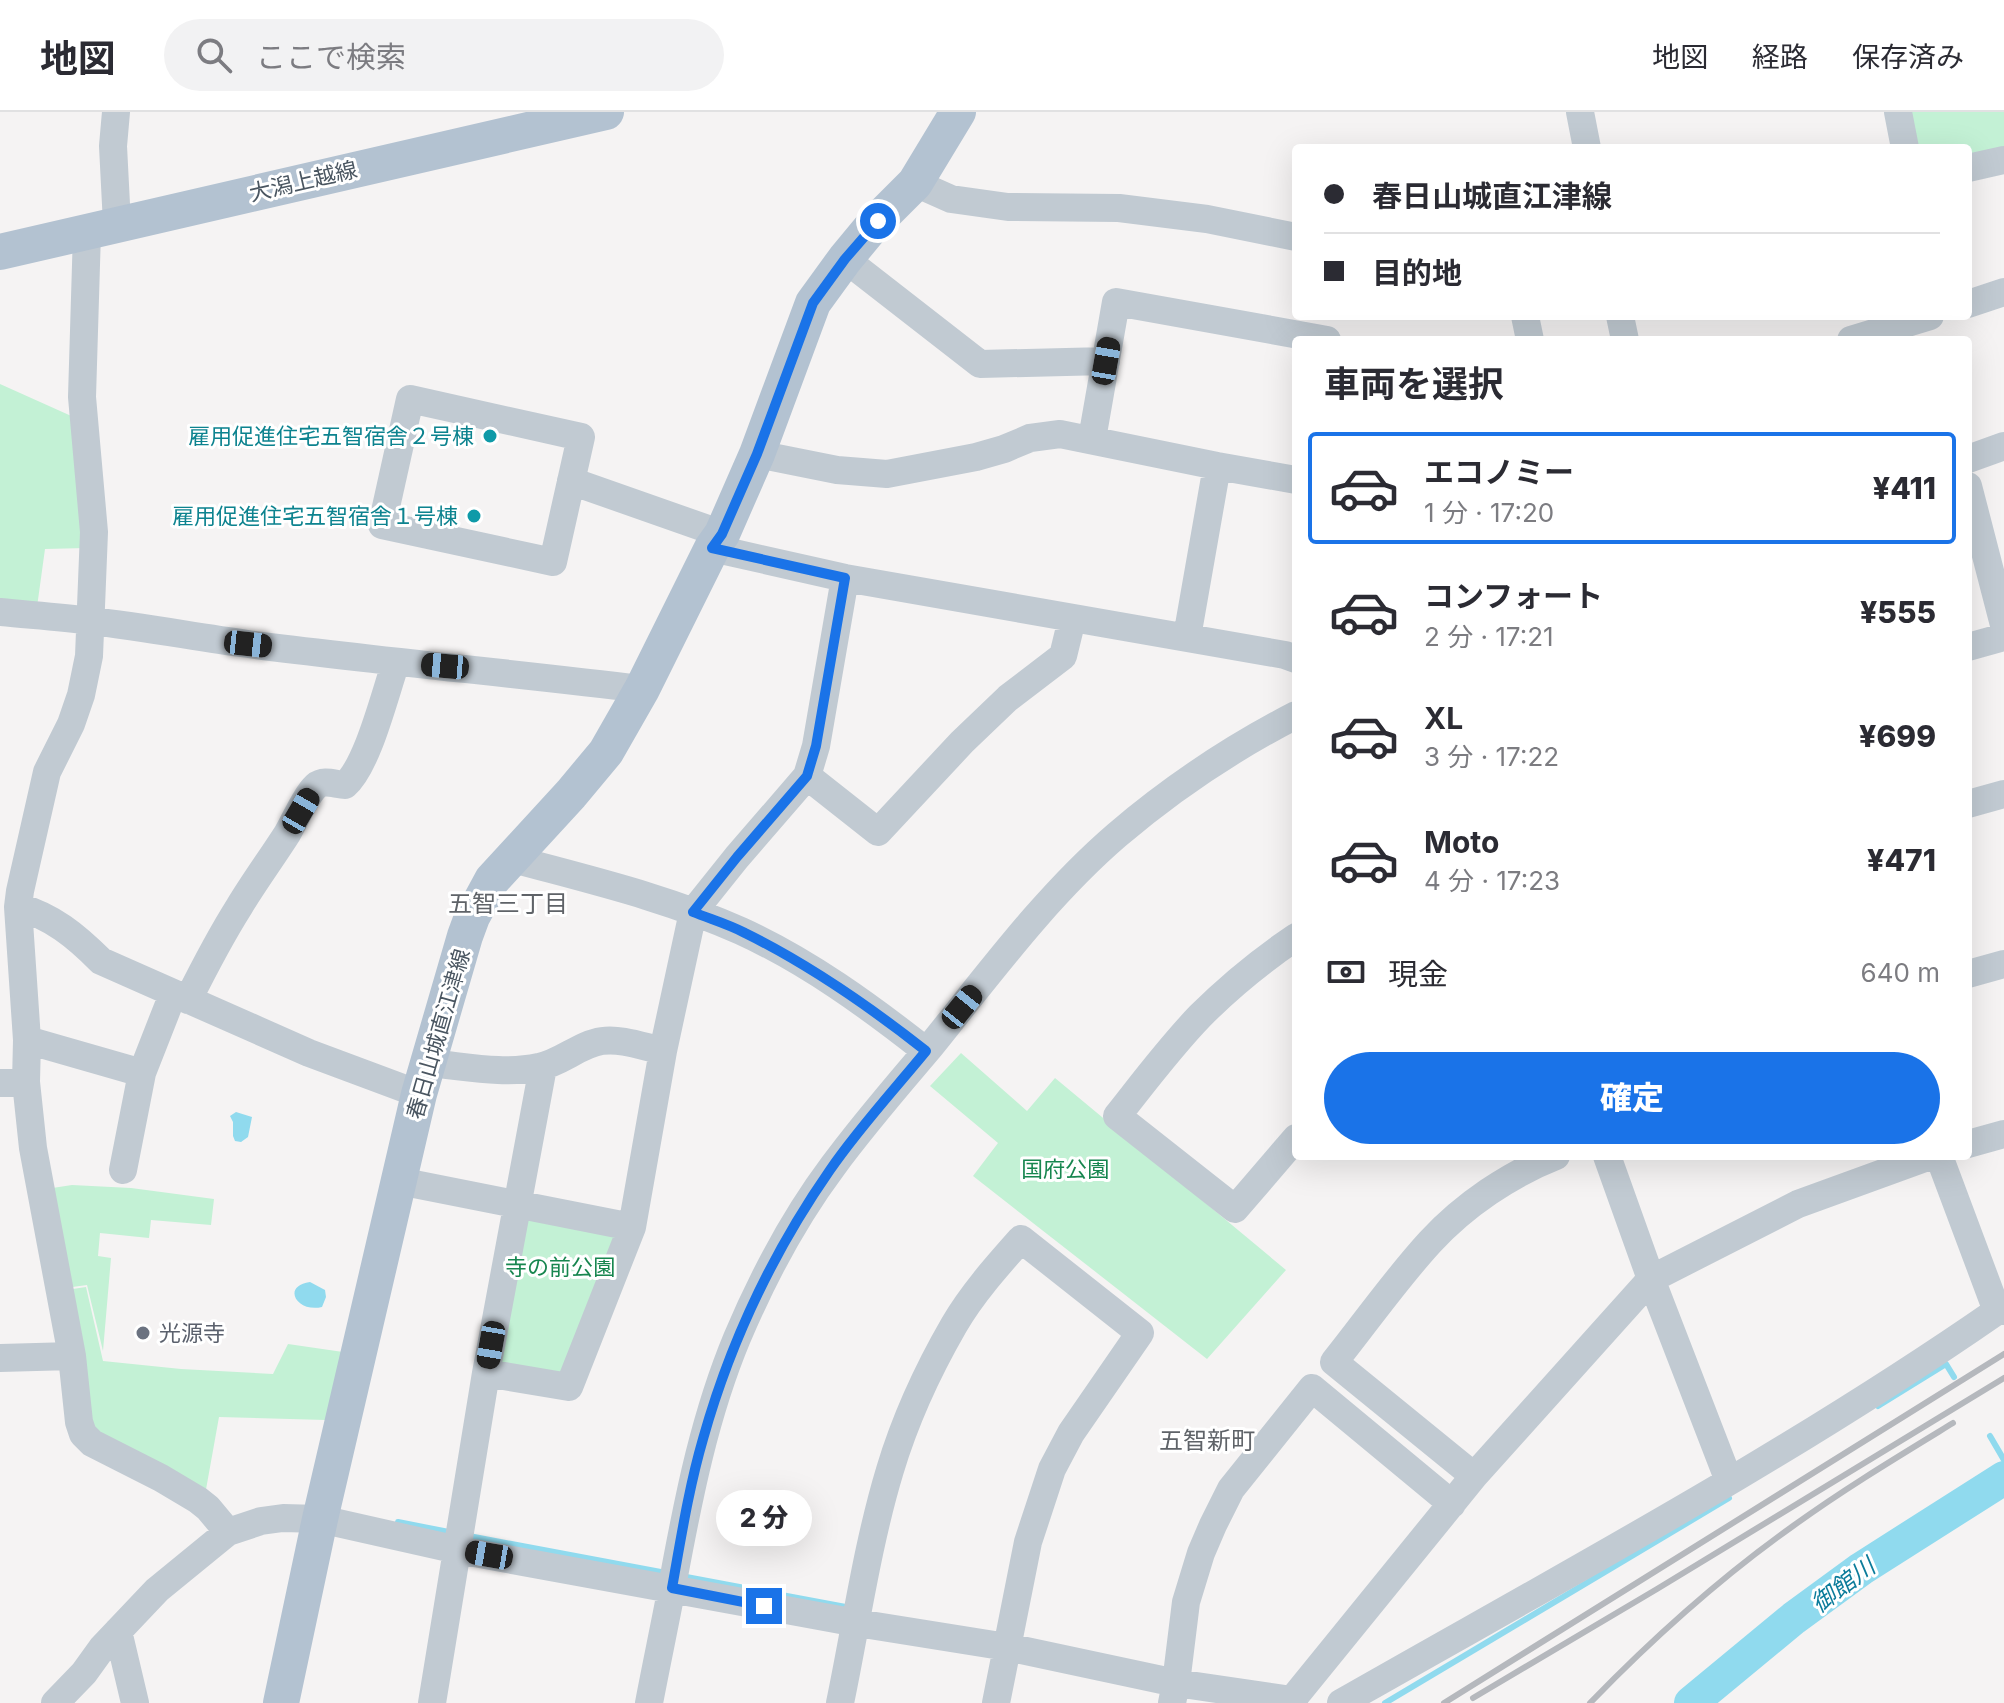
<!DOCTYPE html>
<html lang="ja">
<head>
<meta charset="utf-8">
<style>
  :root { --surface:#fff; --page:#f2f2f3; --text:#2b2b33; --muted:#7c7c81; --line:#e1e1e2; --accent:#1a73e8 }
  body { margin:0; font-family:Inter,"Noto Sans JP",sans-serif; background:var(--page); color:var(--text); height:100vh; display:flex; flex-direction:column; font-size:30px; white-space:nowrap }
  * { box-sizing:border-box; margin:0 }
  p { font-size:26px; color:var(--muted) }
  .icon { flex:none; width:44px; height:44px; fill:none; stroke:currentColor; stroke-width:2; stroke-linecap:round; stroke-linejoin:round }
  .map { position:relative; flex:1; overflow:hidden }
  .details { position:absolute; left:1292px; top:224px; width:680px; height:824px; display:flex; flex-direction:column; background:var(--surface); border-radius:8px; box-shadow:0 8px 32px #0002 }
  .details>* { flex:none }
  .hud { position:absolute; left:1292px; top:32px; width:680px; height:176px; border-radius:8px; box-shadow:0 8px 32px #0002; display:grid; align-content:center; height:176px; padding:0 32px; background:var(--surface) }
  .end { position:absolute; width:36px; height:36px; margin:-18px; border:10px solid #1a73e8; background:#fff; box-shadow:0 0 0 4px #fff }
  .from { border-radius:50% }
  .bubble { position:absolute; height:56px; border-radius:28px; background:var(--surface); box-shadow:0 8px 32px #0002; font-size:26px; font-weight:800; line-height:56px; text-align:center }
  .car { position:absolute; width:24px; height:48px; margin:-24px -12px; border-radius:10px; box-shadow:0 0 6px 2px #0007; background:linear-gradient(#222 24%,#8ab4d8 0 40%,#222 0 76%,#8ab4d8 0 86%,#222 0) }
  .hud b { display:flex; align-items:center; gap:28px; height:76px; font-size:30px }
  .hud b+b { border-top:2px solid var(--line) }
  .hud i { width:20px; height:20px; background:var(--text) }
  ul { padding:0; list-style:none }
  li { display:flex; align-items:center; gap:24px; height:112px; margin:0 16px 12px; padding:0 16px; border:4px solid transparent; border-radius:8px }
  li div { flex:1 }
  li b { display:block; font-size:30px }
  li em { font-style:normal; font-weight:800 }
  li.current { border-color:var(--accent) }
  li>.icon { width:72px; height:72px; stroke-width:1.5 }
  h2 { padding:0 32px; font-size:36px; line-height:96px }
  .pay { display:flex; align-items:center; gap:20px; height:88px; padding:0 32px; font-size:30px }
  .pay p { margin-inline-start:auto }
  .cta { display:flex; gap:16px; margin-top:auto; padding:16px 32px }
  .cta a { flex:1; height:92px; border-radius:48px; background:var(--accent); color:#fff; font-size:32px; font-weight:800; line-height:92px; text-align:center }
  header { display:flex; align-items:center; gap:48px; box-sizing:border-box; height:112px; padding:0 40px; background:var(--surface); border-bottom:2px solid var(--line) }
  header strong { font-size:38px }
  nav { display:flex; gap:44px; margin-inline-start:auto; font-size:28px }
  .search { width:560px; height:72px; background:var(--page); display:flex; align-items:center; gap:20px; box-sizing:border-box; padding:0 28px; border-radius:44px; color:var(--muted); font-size:30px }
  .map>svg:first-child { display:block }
  .green { fill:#c3f1d5 }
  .water { fill:#90daee }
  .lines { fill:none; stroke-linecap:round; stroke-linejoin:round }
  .stream { stroke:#90daee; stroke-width:6 }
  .river { stroke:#90daee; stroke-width:34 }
  .minor { stroke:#c1cad2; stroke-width:28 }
  .major { stroke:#b3c2d1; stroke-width:36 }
  .rail { stroke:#b5b8bd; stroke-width:6 }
  .route { stroke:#1a73e8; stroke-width:10 }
  .culture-dot { fill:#0f9aa8; stroke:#fff; stroke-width:3 }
  .worship-dot { fill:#6b7280; stroke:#fff; stroke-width:3 }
  .labels { text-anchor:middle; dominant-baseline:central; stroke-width:6; stroke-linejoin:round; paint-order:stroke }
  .street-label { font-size:22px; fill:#4a5661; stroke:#fff }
  .culture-label { font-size:22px; fill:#0d838f; stroke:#fff; text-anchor:end }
  .park-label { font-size:22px; fill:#17864f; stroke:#fff }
  .worship-label { font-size:22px; fill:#5b616d; stroke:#fff; text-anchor:start }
  .neighbourhood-label { font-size:24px; fill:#5f6368; stroke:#fff }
  .water-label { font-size:24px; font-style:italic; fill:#0c7c9b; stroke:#fff }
</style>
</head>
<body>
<header>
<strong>地図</strong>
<div class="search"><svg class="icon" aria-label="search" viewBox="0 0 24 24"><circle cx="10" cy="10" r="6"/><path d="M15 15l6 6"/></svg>ここで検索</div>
<nav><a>地図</a><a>経路</a><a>保存済み</a></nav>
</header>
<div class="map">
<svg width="2004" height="1591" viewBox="0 0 2004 1591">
  <rect width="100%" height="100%" fill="#f5f3f3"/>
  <path class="green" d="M1908,0H2004V41L1968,49V36H1914Z
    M0,272L78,307L86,436L45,437L37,495L0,492Z
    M961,941L1027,999L1055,966L1286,1158L1207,1247L973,1064L998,1031L930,974Z
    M72,1073L131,1076L214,1087L211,1113L151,1108L149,1126L100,1121L98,1144L111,1146L103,1239L87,1173L65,1176L46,1077Z
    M524,1100L621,1119L569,1259L555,1266L496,1253Z
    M86,1175L103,1249L181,1257L273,1262L288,1232L343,1240L326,1308L219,1305L205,1383L91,1318L66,1178Z"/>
  <path class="water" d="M236,1000L252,1005L248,1025L241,1030L235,1029L233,1024V1010L230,1004Z
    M310,1170L325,1178L326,1185L322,1195C297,1201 281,1174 310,1170Z"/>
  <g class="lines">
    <path class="stream" d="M1878,1294L1946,1252L1954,1265
      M1990,1324L2004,1348
      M398,1410L454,1421
      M469,1424L666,1461
      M681,1464L851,1496
      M1385,1591L1729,1386"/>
    <path class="river" d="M1691,1591L1794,1506L1861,1457L2004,1366"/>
    <path class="minor" d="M116,0L113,34L117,112
      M1580,0L1587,36
      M1898,0L1905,36
      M1968,56L2004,48
      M915,71L951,87L1008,95L1119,96L1207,107L1296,125
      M87,120L82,285L94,420L89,544L81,583L71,612L47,660L20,779L18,795L27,928L26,970L33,1036L72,1244L79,1310L83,1322L92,1331L161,1366L198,1388L208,1396L228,1420
      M845,147L980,252L1106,249
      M1968,192L2004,180
      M1525,204L1530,228
      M1620,204L1625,228
      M1851,228L1930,204
      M410,287L581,325L553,450L382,413Z
      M1092,327L1116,190L1327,228
      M757,342L837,358L887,362L976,345L1004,337L1030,326L1060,322L1217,354L1296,368
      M1968,347L2004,334
      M571,369L722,422
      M1968,374L2004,513
      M712,436L845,466L1285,543L1296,547
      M0,500C30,503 61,505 91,509C144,515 196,525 248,532C379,549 511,561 642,577
      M1187,525L1217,354
      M1968,535L2004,525
      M807,664L878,720L962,630L1008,586L1063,544L1072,507
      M1968,692L2004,682
      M513,747C590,768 668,786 741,819C807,849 869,894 926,939
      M18,795C52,804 76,824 101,849L309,941L419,982
      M1296,825C1262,848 1229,875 1200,904C1170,935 1144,970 1117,1004L1235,1097L1296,1026
      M1968,862L2004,852
      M188,888C204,856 220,825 239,795C254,770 271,747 287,722C294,710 306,683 316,674C324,667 336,673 345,673C368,653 385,581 396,550
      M27,928L142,961
      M428,951C464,954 504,963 539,955C561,951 580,932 602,929C621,926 644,935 663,939
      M0,971L26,970
      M1968,1032L2004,1022
      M1607,1044L1651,1167L1729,1369
      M1939,1044L1997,1199
      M123,1058L142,961L171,887
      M399,1069L632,1115
      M0,1246L72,1244
      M486,1261L569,1275L632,1115L663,939L693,800L737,745L807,664L816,634L845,466
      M1474,1364L1334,1250C1366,1210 1396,1167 1430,1130C1464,1093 1510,1062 1556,1044
      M118,1519L135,1591
      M1292,1588L1474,1364L1651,1167L1798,1092L1930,1044
      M55,1591L84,1561L102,1536L157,1478L228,1420L261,1409L283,1406L320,1407L458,1438L857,1511L1007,1535L1176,1571L1292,1588L1294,1591
      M432,1591L486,1261L543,955
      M649,1591C657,1549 666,1507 674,1464C689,1383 705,1303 737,1226C762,1167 794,1106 833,1054C863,1013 897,974 930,935C989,862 1046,784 1117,723C1172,676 1232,636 1296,603
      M840,1591C856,1514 867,1434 890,1358C905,1308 928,1258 954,1213C972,1182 997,1154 1021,1127L1140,1221L1071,1321L1052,1357L1028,1430L996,1591
      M1172,1591L1176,1571L1186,1490L1201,1441L1213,1413L1231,1377L1312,1276L1452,1392
      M1341,1591C1562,1465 1788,1344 1997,1199H2004"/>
    <path class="major" d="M0,140L606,0
      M281,1591L320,1407L419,982L465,824L472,805L492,768L571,682L606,640L642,577L712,436L722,422L757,342L813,191L845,147L874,112L915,71L958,0"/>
    <path class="rail" d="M1473,1586L1657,1477L2004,1266
      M1444,1591L2004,1242
      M1590,1591C1653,1526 1720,1466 1793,1414C1844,1377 1899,1344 1953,1311"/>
  </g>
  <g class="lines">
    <path class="route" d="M764,1494L672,1476C681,1426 689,1375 703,1327C730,1231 773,1140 830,1058C858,1017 894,978 926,939C869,894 810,853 745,821C728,812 710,807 693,800L737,745L807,664L816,634L845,466L712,436L722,422L757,342L813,191L845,147L878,109"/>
  </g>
  <g class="culture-dot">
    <circle cx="490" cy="324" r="8"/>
    <circle cx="474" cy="404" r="8"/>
  </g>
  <circle class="worship-dot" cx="143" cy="1221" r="8"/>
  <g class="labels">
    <g class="street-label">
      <text transform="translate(303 69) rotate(-13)">大潟上越線</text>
      <text transform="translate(438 922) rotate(-74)">春日山城直江津線</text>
    </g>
    <g class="culture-label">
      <text x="474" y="324">雇用促進住宅五智宿舎２号棟</text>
      <text x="458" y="404">雇用促進住宅五智宿舎１号棟</text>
    </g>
    <g class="park-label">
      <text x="1065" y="1057">国府公園</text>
      <text x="560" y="1155">寺の前公園</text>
    </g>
    <g class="worship-label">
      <text x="159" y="1221">光源寺</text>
    </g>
    <g class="neighbourhood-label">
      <text x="508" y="791">五智三丁目</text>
      <text x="1207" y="1328">五智新町</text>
    </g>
    <g class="water-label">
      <text transform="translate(1843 1473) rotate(-37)">御館川</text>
    </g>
  </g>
</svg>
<i class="end from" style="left:878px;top:109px"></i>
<i class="end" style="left:764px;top:1494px"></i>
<div class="bubble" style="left:716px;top:1378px;width:96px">2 分</div>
<i class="car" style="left:1106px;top:249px;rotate:10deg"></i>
<i class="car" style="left:248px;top:532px;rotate:96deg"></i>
<i class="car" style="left:445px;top:554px;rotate:275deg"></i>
<i class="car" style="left:301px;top:699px;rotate:30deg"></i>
<i class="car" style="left:962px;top:895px;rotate:39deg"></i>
<i class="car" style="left:491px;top:1233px;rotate:190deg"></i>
<i class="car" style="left:489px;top:1443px;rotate:280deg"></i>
<div class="hud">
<b><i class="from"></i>春日山城直江津線</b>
<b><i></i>目的地</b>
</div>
<section class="details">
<h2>車両を選択</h2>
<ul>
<li class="current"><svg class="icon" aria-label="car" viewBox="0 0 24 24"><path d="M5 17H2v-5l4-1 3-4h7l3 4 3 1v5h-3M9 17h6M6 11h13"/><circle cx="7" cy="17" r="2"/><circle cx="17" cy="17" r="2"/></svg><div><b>エコノミー</b><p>1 分 · 17:20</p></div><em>¥411</em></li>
<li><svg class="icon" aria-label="car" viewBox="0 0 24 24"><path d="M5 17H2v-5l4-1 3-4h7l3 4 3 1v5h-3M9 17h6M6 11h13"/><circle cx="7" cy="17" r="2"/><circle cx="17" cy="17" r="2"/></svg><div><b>コンフォート</b><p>2 分 · 17:21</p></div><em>¥555</em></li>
<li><svg class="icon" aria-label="car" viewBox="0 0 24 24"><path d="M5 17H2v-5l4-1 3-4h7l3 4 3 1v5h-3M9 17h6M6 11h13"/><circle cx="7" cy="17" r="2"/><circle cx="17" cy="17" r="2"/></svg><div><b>XL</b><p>3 分 · 17:22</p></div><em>¥699</em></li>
<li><svg class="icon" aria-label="car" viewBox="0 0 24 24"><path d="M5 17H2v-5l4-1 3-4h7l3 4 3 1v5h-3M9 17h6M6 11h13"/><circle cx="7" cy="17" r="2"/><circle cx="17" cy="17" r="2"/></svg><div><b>Moto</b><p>4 分 · 17:23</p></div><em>¥471</em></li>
</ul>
<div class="pay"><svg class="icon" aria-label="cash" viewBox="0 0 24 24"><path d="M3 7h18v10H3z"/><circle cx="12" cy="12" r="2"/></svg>現金<p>640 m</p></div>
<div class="cta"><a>確定</a></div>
</section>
</div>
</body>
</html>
